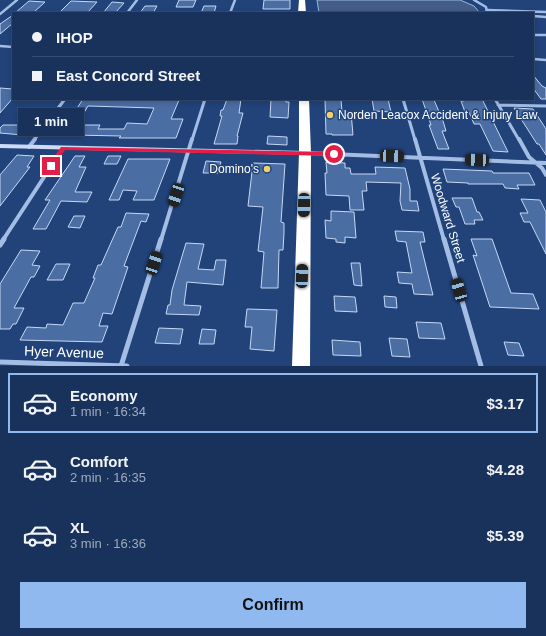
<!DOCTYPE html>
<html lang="en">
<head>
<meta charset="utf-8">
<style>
  :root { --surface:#19325c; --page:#263e65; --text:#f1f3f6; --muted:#9faabb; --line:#374d72; --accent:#90b9f0 }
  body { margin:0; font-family:Helvetica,sans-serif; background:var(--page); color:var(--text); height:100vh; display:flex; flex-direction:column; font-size:15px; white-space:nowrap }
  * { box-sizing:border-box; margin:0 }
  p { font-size:13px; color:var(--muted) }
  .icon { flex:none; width:22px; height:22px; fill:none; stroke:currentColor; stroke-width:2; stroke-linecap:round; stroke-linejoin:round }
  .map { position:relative; height:366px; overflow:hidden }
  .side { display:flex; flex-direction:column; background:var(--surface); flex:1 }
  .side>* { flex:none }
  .guide { position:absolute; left:12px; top:12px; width:522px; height:88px; border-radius:0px; box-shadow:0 2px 6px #0003,0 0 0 1px var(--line); display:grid; align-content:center; height:88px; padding:0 20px; background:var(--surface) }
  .end { position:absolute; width:18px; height:18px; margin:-9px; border:5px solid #e11d48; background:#fff; box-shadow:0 0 0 2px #fff }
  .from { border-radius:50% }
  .bubble { position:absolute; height:28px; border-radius:0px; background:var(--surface); box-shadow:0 2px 6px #0003,0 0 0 1px var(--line); font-size:13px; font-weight:800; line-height:28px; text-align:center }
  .car { position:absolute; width:12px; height:24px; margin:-12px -6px; border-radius:5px; box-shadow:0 0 3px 1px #0007; background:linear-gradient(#222 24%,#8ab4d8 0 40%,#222 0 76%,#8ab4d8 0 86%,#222 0) }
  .guide b { display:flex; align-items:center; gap:14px; height:38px; font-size:15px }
  .guide b+b { border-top:1px solid var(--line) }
  .guide i { width:10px; height:10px; background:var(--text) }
  ul { padding:7px 0 0; list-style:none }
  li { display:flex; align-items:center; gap:12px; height:60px; margin:0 8px 6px; padding:0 12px; border:2px solid transparent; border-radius:0px }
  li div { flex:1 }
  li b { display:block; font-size:15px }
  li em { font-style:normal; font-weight:800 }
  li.on { border-color:var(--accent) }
  li>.icon { width:36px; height:36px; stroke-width:1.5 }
  .primary-button { display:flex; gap:8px; margin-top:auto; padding:8px 20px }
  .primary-button a { flex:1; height:46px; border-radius:0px; background:var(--accent); color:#111; font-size:16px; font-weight:800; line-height:46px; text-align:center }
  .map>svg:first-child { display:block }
  .water { fill:#445d86; stroke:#97b7e6 }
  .building { fill:#4a6da3; stroke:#c6d8f4 }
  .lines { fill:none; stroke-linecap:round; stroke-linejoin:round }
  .street-far3 { stroke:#a3bde5; stroke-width:2.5 }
  .street-far2 { stroke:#a3bde5; stroke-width:3 }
  .street-far1 { stroke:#a3bde5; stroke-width:4 }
  .street { stroke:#a3bde5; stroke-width:5 }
  .secondary { fill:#cddcf5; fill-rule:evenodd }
  .highway { fill:#fff; fill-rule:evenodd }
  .route { fill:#e11d48 }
  .poi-dot { fill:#f1d165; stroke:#21437a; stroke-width:1.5 }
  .labels { text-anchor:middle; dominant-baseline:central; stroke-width:3; stroke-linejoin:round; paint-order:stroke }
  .poi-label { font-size:12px; fill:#fff; stroke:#21437a; text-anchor:start }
  .street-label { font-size:12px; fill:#fff; stroke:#21437a }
  .near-street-label { font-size:14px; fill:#fff; stroke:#21437a }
</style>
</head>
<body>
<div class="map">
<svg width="546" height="366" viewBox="0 0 546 366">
  <rect width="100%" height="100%" fill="#21437a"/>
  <path class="water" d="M317,0H460L474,6L480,13H319Z"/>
  <path class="building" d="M179,0H196L193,7H176Z
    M264,0H290V9H263Z
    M29,1L45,2L33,13H15Z
    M71,1L97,2L87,13H59Z
    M112,2L124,3L115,13H103Z
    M145,6H157L153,13H140Z
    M204,6H216L214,13H201Z
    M13,15V23L0,34V24Z
    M533,75L542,86L546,88V99H541L533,88Z
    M0,88L13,89V98L0,113Z
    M83,99L179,100L171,119H183L176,138H119L121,136L73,135L80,125H100L98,129H124L127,123L147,124L154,108L88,106L82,116H72Z
    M227,99H241L239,113H243L237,136H238L237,144H214L222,116H220L221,110H223Z
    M271,99H286V102H289L288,118L270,117Z
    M325,99H341L342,112H351L353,135H332V134H326Z
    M372,99H388L391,112L374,111Z
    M422,99L434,100L443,121L446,131H442L449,149H438L429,125H431Z
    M463,99H482L508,152L493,151L480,124H474L469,112H465L461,101H464Z
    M514,108L533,109L546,129V155L539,144H537Z
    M28,113L36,114L24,127H29L23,135L0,133V128L3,125H17Z
    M268,136L287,137V145L267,144Z
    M17,155L34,156L27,167H30L0,206V175Z
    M75,156H85L79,167H86L75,192H92L87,202L61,201L46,229H33L50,200H45Z
    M108,156H121L117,164H104Z
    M128,159H170L154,200H133L137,191L123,190L119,200H109Z
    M206,161L221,162L218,173H203Z
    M326,162L345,163V168H350L351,174H376L375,167L405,168L410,189V201H417L419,211L402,210L400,201L401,183L366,182L367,191H362L364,210H350L349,196L326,195L325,173H327Z
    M253,163L285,164L281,222L284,223V233L283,250H279L278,288H261L264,252L258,251L263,207L248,206Z
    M443,169L492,171L493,173H529L535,185H517L519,189L505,188L503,184H468V183L447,182Z
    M452,198H472L477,212H479L483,220H474L475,224H465L459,207H456Z
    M521,199L540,200L546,212V254L530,222H524L520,213H528Z
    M331,211L354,212L356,238L345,237V243L336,242V239L326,238L325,220L331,221Z
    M126,213L149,214L146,222L141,221L124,266L128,267L112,314L103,313L99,326H108L102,342L20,340L27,327L46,328L47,324L63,325L73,303H84L95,278H93L98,265H101L118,227H121Z
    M74,216H85L80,228L68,227Z
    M395,231L423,232L425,242H420L433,295L414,294L412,284L399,283L397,272L412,273L406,242L397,241Z
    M471,239H492L511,293L533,294L539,309L490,307L473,255L477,256Z
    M186,243L204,244L198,269L214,270L216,260H226L223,285L187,282L184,305L201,306L199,315L166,314L168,305H170L172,290Z
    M21,250L40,251L32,265L40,266L34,277H31L14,308H24L16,324H13L10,329H0V284Z
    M351,263H360L362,286L354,285Z
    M56,264H70L63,280H47Z
    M334,296L355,297L357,312L335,311Z
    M384,296L396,297L397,308L385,307Z
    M247,309L277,310L274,351L250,349L252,327H245Z
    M416,322L441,323L445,339L419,338Z
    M159,328L183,329L180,344L155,343Z
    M202,329L216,330L214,344H199Z
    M389,338L407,339L410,357L392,356Z
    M332,340L360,342L361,356L333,355Z
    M504,342L519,343L524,356L508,355Z"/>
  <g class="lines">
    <path class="street-far3" d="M474,0L486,7L487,13
      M488,10L546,12
      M127,13L137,0
      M230,13L235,0
      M0,14L17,0
      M533,16L546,17
      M533,35H546
      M0,46L13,47
      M533,59L546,60"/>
    <path class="street-far2" d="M403,99L415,140
      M495,99L519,140
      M498,105L546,106
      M34,140L65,99
      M192,140L205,99"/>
    <path class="street-far1" d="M415,139L444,240
      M519,139L529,157L542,168L546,175
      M29,147L35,139
      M306,153L546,163
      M3,240L63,148
      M161,240L192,139"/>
    <path class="street" d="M444,239L481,366
      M0,245L4,239
      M0,362L127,366
      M121,366L161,239"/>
    <path class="secondary" d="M0,144L305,151L309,153L305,155L0,148Z"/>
    <path class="highway" d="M299,0H305L306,13H298Z
      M299,99H309L311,153L310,366H292L299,153Z"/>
  </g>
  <path class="route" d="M61,147L334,152L337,154L334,156L65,150L53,168H49L48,166Z"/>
  <g class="poi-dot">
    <circle cx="330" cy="115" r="4"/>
    <circle cx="267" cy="169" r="4"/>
  </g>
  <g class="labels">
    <g class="poi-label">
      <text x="338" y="115">Norden Leacox Accident &amp; Injury Law</text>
      <text x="259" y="169" text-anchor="end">Domino's</text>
    </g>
    <g class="street-label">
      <text transform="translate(448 218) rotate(73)">Woodward Street</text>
    </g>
    <g class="near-street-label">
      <text transform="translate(64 352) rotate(2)">Hyer Avenue</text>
    </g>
  </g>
</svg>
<i class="end from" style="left:334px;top:154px"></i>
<i class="end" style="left:51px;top:166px"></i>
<div class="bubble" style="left:18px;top:108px;width:66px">1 min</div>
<i class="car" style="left:392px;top:156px;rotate:92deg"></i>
<i class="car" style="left:477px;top:160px;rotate:272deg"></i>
<i class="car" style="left:176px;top:195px;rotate:198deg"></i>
<i class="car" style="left:304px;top:205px;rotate:181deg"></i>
<i class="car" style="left:154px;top:263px;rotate:18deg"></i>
<i class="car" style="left:302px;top:276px;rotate:2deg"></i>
<i class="car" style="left:459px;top:290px;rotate:344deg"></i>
<div class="guide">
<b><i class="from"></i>IHOP</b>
<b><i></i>East Concord Street</b>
</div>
</div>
<section class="side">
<ul>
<li class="on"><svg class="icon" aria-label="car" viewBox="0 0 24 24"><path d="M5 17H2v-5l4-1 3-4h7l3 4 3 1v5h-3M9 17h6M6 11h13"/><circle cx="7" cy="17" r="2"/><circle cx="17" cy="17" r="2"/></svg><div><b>Economy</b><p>1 min · 16:34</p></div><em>$3.17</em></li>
<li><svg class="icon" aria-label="car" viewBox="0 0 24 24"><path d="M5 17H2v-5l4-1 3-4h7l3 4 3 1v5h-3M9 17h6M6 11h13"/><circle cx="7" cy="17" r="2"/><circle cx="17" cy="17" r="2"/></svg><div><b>Comfort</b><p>2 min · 16:35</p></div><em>$4.28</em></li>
<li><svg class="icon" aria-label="car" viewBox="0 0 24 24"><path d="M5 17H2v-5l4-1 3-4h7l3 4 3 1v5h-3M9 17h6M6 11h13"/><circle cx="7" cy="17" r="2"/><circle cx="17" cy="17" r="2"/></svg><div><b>XL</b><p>3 min · 16:36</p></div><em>$5.39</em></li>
</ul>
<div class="primary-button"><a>Confirm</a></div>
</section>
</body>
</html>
